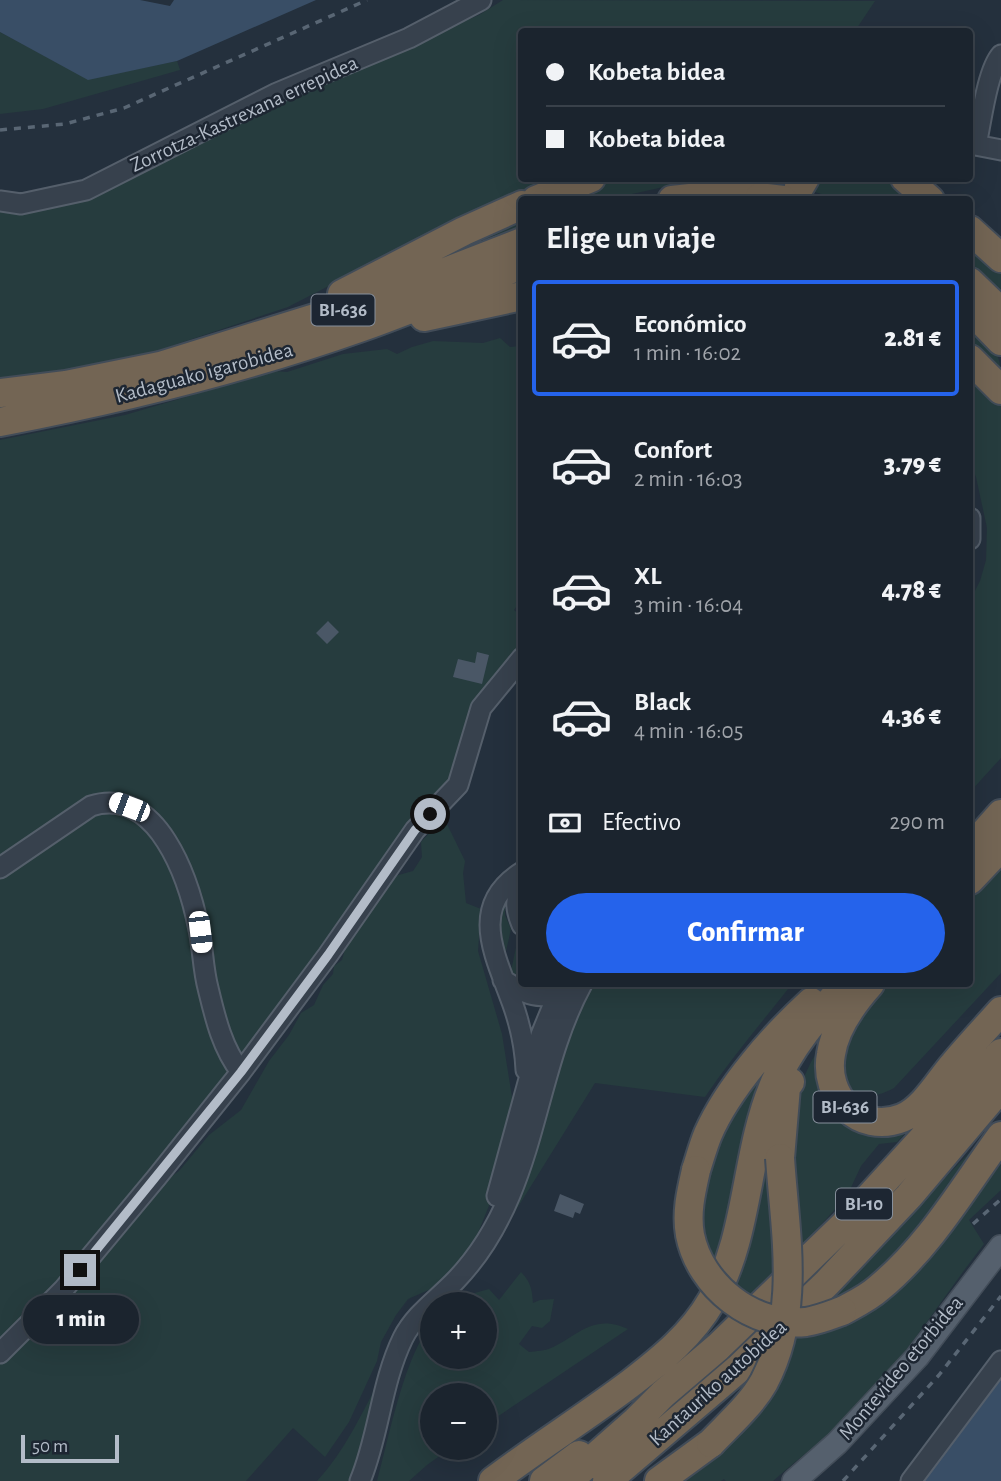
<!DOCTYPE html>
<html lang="es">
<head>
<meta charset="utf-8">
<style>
  :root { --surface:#1b242e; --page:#28303a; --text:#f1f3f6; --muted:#a0a4aa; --line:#39414a; --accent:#2563eb }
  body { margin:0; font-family:"Alegreya Sans",sans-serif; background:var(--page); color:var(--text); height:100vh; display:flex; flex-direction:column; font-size:26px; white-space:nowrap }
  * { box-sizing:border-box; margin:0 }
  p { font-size:23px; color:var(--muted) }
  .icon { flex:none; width:38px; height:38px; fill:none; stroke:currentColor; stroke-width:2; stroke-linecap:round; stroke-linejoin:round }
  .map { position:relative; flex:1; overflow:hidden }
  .side { position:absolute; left:518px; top:196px; width:455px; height:791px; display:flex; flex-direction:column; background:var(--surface); border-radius:7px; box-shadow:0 7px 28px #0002,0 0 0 2px var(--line) }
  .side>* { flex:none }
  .banner { position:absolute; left:518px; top:28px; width:455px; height:154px; border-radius:7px; box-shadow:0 7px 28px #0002,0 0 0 2px var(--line); display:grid; align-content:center; height:154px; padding:0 28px; background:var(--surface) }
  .fabs { position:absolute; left:420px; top:1292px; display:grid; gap:14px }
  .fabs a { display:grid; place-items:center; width:77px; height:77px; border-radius:50%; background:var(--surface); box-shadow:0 7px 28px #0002,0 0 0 2px var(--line); font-size:35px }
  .scale { position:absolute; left:21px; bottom:18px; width:98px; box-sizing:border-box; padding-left:7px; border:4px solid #b3bcc8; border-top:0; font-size:19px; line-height:24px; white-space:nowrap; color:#b3bcc8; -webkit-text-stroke:5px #1d2632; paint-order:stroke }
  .end { position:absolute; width:32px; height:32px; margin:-16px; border:9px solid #b3bcc8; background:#111; box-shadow:0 0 0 4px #111 }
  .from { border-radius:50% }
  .bubble { position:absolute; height:49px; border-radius:24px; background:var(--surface); box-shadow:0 7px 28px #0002,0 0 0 2px var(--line); font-size:23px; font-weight:800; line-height:49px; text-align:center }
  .car { position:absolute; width:21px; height:42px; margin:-21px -10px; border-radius:9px; box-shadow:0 0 5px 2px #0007; background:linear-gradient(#fff 24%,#345 0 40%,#fff 0 76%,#345 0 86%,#fff 0) }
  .banner b { display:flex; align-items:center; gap:24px; height:66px; font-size:26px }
  .banner b+b { border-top:2px solid var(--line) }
  .banner i { width:18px; height:18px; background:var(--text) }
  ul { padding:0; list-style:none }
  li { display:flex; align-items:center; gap:21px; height:116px; margin:0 14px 10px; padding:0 14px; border:4px solid transparent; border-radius:7px }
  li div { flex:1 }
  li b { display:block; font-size:26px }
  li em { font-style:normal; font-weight:800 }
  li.current { border-color:var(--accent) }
  li>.icon { width:63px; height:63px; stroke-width:1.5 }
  h2 { padding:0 28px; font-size:32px; line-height:84px }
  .pay { display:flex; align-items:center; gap:18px; height:77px; padding:0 28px; font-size:26px }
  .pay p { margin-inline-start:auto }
  .action { display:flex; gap:14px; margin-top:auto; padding:14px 28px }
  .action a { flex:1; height:80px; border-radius:42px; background:var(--accent); color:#fff; font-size:28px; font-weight:800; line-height:80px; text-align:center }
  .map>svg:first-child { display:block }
  .green { fill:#263c3e }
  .water { fill:#394e66 }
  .building { fill:#4a5766 }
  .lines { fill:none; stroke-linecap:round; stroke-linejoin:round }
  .minor-casing { stroke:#555f6b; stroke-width:23 }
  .major-casing { stroke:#434d59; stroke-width:26 }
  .highway-casing { stroke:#424c58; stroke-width:32 }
  .minor { stroke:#37414d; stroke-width:19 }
  .major { stroke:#55606d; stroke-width:23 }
  .highway { stroke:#736554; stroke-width:28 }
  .rail { stroke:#596674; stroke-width:3.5; stroke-dasharray:7 7; stroke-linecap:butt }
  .highway-bridge-casing { stroke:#424c58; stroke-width:32; stroke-linecap:butt }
  .highway-bridge { stroke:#736554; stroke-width:28 }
  .route { stroke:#b3bcc8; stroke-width:9 }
  .labels { text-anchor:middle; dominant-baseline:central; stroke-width:5; stroke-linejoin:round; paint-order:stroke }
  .shield { fill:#1d2632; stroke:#868f9b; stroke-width:2 }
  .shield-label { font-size:19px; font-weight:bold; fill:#b3bcc8 }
  .street-label { font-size:21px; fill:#b3bcc8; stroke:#1d2632 }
</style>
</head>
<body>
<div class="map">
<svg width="1001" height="1481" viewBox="0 0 1001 1481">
  <rect width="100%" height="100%" fill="#24303d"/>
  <path class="green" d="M503,0L875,1L855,31L522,32V178L558,179L512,196L416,241L288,307L144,355L0,383V210L57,208L94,195L343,72L479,15Z
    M0,32L88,79L177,61L180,70L43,109L0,114Z
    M617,179H776L770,185L736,180L673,185L609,199L555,200Z
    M821,179H891L920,199H837L812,191Z
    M521,214V227L493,236L393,277Z
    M970,239L1001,267V297L970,268Z
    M970,328C990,343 1001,350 1001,377L970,348Z
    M500,338L510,347L521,346L522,599L514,610L521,616V643L481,692L473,709L452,782L422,808L402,830L302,979L108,1226L46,1297L0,1343V440L125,415L274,371L287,372L343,354L387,349L397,354L412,347L433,341L483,343Z
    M970,372L1001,404V758L970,792V601L980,581L986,560L987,528L976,477L970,464Z
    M446,822L465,861L463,873L466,903L481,909L478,951L502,1034L512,1097L510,1125L492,1198L476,1238L465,1258L449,1277L431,1289L408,1299L396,1315L381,1342L377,1361L349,1422L325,1457L293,1428L246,1481H0V1364L74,1293L165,1181L179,1171L209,1135L241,1110L269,1061L289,1035L301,1013L314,1005L323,985L333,974L334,966L342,960L347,942L395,876L413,871L422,857L421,842L434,828Z
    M1001,864V973L894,1088C862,1105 845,1095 843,1060C843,1054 841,1044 843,1038C847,1026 872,996 881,984H970V893Z
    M505,899V915L511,929L504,960L496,932Z
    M518,938L521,941L522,984H554L553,986C537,994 519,986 511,971Z
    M589,984H792C763,1021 732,1057 705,1097L595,1083L482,1265L520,1184L558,1055Z
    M826,1037L824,1090L915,1123L897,1142L879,1144L861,1166L847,1196L800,1248L791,1151L797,1092L811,1062Z
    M782,1044L717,1270L700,1235L702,1178L732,1106Z
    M775,1099L777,1272L747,1297L727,1278Z
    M1001,1120V1127C948,1193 900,1270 821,1306Z
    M1001,1164V1190L969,1220L984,1244C944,1295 910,1351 866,1399C840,1428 802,1455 773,1481H726L724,1479L721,1481H679L720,1451L772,1397L789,1355L795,1333L954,1224Z
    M521,1272C531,1282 532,1290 533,1303L540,1300L554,1299L550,1321L542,1328L532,1326L519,1344L529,1352C536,1351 545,1351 551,1348C579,1335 593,1313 628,1329L485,1425V1395H432V1447H452L427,1465L409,1481H377C389,1437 404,1357 432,1323V1356H485V1304H449L460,1297L489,1289L499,1300Z
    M381,1377L352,1481H317C345,1451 362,1413 381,1377Z"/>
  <path class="water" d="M0,0H140L170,6L174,0H316L177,61L88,80L0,32Z
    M1001,1375V1481H920Z"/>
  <path class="building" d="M328,621L339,632L327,644L316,633Z
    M477,652L489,655L482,684L453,677L458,659L475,663Z
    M560,1194L584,1204L580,1214L575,1212L573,1218L554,1211Z"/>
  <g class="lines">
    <g class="minor-casing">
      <path id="minor" d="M970,144L1001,150
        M976,145C981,123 987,71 1001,55
        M766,200L783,178
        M0,201L21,204L86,190L277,93L409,38L481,0
        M970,518V539
        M0,868L91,806C158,785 189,880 199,930C203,949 203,969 208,988C215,1017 222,1048 241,1072
        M522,872C468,906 495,955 512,1002C520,1024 525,1046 526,1070
        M522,886C514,899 516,911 522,925
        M503,980C523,993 543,1004 565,987
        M497,1196L541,1035L562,984
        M0,1353L63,1290L157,1177L241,1072L328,955L415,830L458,785L481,708L522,658
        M360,1481C379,1436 381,1383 403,1338C415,1314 438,1299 456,1280C480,1255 497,1226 510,1195C539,1126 546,1050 582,984
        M911,1481L1001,1361"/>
    </g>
    <g class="major-casing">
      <path id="major" d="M794,1481L837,1443L917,1357L1001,1247"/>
    </g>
    <g class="highway-casing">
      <path id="highway" d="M905,178L930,200
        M795,195L805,178
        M536,200L591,178
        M672,200L708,196L760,197
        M970,230L1001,258
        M970,282L1001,312
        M342,294L464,231L522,205
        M970,309L1001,341
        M424,317L522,296
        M970,359L1001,390
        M0,393L66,385L160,366L376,299L522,242
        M0,422C121,399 246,368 362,327C416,308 468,285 522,265
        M970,849L1001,814
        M970,880L1001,847
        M870,984C853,1003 835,1027 831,1054C823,1096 859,1135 902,1118C924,1109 939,1081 954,1064C969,1046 985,1029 1001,1011
        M780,1158L786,1087L790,1082
        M696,1170C700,1158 703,1146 708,1134C728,1088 774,1036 811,1002
        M842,1311C855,1304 868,1298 879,1288C929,1247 964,1187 1001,1136
        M493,1481C538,1447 586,1417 631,1383C662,1359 692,1335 712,1300C749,1236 745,1155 773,1087C789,1047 818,1015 846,984
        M544,1481L579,1455
        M568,1481L636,1421L663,1394L718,1347L844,1225L1001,1053
        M607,1481L738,1369L827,1283L909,1196L1001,1087
        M659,1481L711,1443"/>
    </g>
    <use href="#minor" class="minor"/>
    <use href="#major" class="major"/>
    <use href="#highway" class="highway"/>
    <path class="rail" d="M0,130L65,124L124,108L367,0
      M973,1224L1001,1199
      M843,1481L939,1375L1001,1296"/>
    <g class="highway-bridge-casing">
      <path id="highway-bridge" d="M760,197L783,200
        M696,1170C691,1192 686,1213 690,1235C700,1286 753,1328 806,1322C819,1320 831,1315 842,1311
        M711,1443C729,1424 751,1405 764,1382C801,1312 785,1233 780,1158"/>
    </g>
    <use href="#highway-bridge" class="highway-bridge"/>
  </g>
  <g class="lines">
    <path class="route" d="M80,1270L241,1072L328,955L415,830L430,814"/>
  </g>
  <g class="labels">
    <g class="shield">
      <rect x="311.5" y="294.5" width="63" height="31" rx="5"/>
      <rect x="813.5" y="1091.5" width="63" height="31" rx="5"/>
      <rect x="836" y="1188.5" width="56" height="31" rx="5"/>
    </g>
    <g class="shield-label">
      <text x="343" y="310">BI-636</text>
      <text x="845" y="1107">BI-636</text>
      <text x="864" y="1204">BI-10</text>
    </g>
    <g class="street-label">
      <text transform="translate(244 114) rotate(-25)">Zorrotza-Kastrexana errepidea</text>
      <text transform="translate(204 373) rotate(-15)">Kadaguako igarobidea</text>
      <text transform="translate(901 1368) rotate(-50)">Montevideo etorbidea</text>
      <text transform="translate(718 1383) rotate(-42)">Kantauriko autobidea</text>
    </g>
  </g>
</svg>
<div class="fabs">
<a>+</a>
<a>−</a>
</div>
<div class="scale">50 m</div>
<i class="end from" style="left:430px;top:814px"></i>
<i class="end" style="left:80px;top:1270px"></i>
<div class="bubble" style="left:23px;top:1295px;width:116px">1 min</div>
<i class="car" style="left:129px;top:807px;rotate:291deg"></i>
<i class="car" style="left:200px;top:932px;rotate:173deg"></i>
<div class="banner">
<b><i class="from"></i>Kobeta bidea</b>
<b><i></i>Kobeta bidea</b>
</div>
<section class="side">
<h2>Elige un viaje</h2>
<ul>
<li class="current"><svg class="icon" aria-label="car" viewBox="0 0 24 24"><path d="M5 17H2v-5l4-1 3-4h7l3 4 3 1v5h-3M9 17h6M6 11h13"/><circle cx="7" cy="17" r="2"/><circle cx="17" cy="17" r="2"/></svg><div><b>Económico</b><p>1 min · 16:02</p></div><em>2.81 €</em></li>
<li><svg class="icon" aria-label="car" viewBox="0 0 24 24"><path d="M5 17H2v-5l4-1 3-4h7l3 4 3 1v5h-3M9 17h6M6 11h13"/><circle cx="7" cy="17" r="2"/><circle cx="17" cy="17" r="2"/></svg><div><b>Confort</b><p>2 min · 16:03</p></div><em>3.79 €</em></li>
<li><svg class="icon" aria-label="car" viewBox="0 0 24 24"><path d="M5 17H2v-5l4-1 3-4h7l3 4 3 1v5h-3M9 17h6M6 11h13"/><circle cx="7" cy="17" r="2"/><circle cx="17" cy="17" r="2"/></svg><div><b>XL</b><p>3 min · 16:04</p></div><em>4.78 €</em></li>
<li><svg class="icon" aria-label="car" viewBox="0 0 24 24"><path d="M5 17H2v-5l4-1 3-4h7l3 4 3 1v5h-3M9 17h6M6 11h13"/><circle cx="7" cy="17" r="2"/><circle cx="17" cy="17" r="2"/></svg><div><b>Black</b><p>4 min · 16:05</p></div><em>4.36 €</em></li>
</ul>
<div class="pay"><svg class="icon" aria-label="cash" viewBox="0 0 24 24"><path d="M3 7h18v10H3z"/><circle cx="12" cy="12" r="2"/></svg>Efectivo<p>290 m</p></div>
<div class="action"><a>Confirmar</a></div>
</section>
</div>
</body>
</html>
